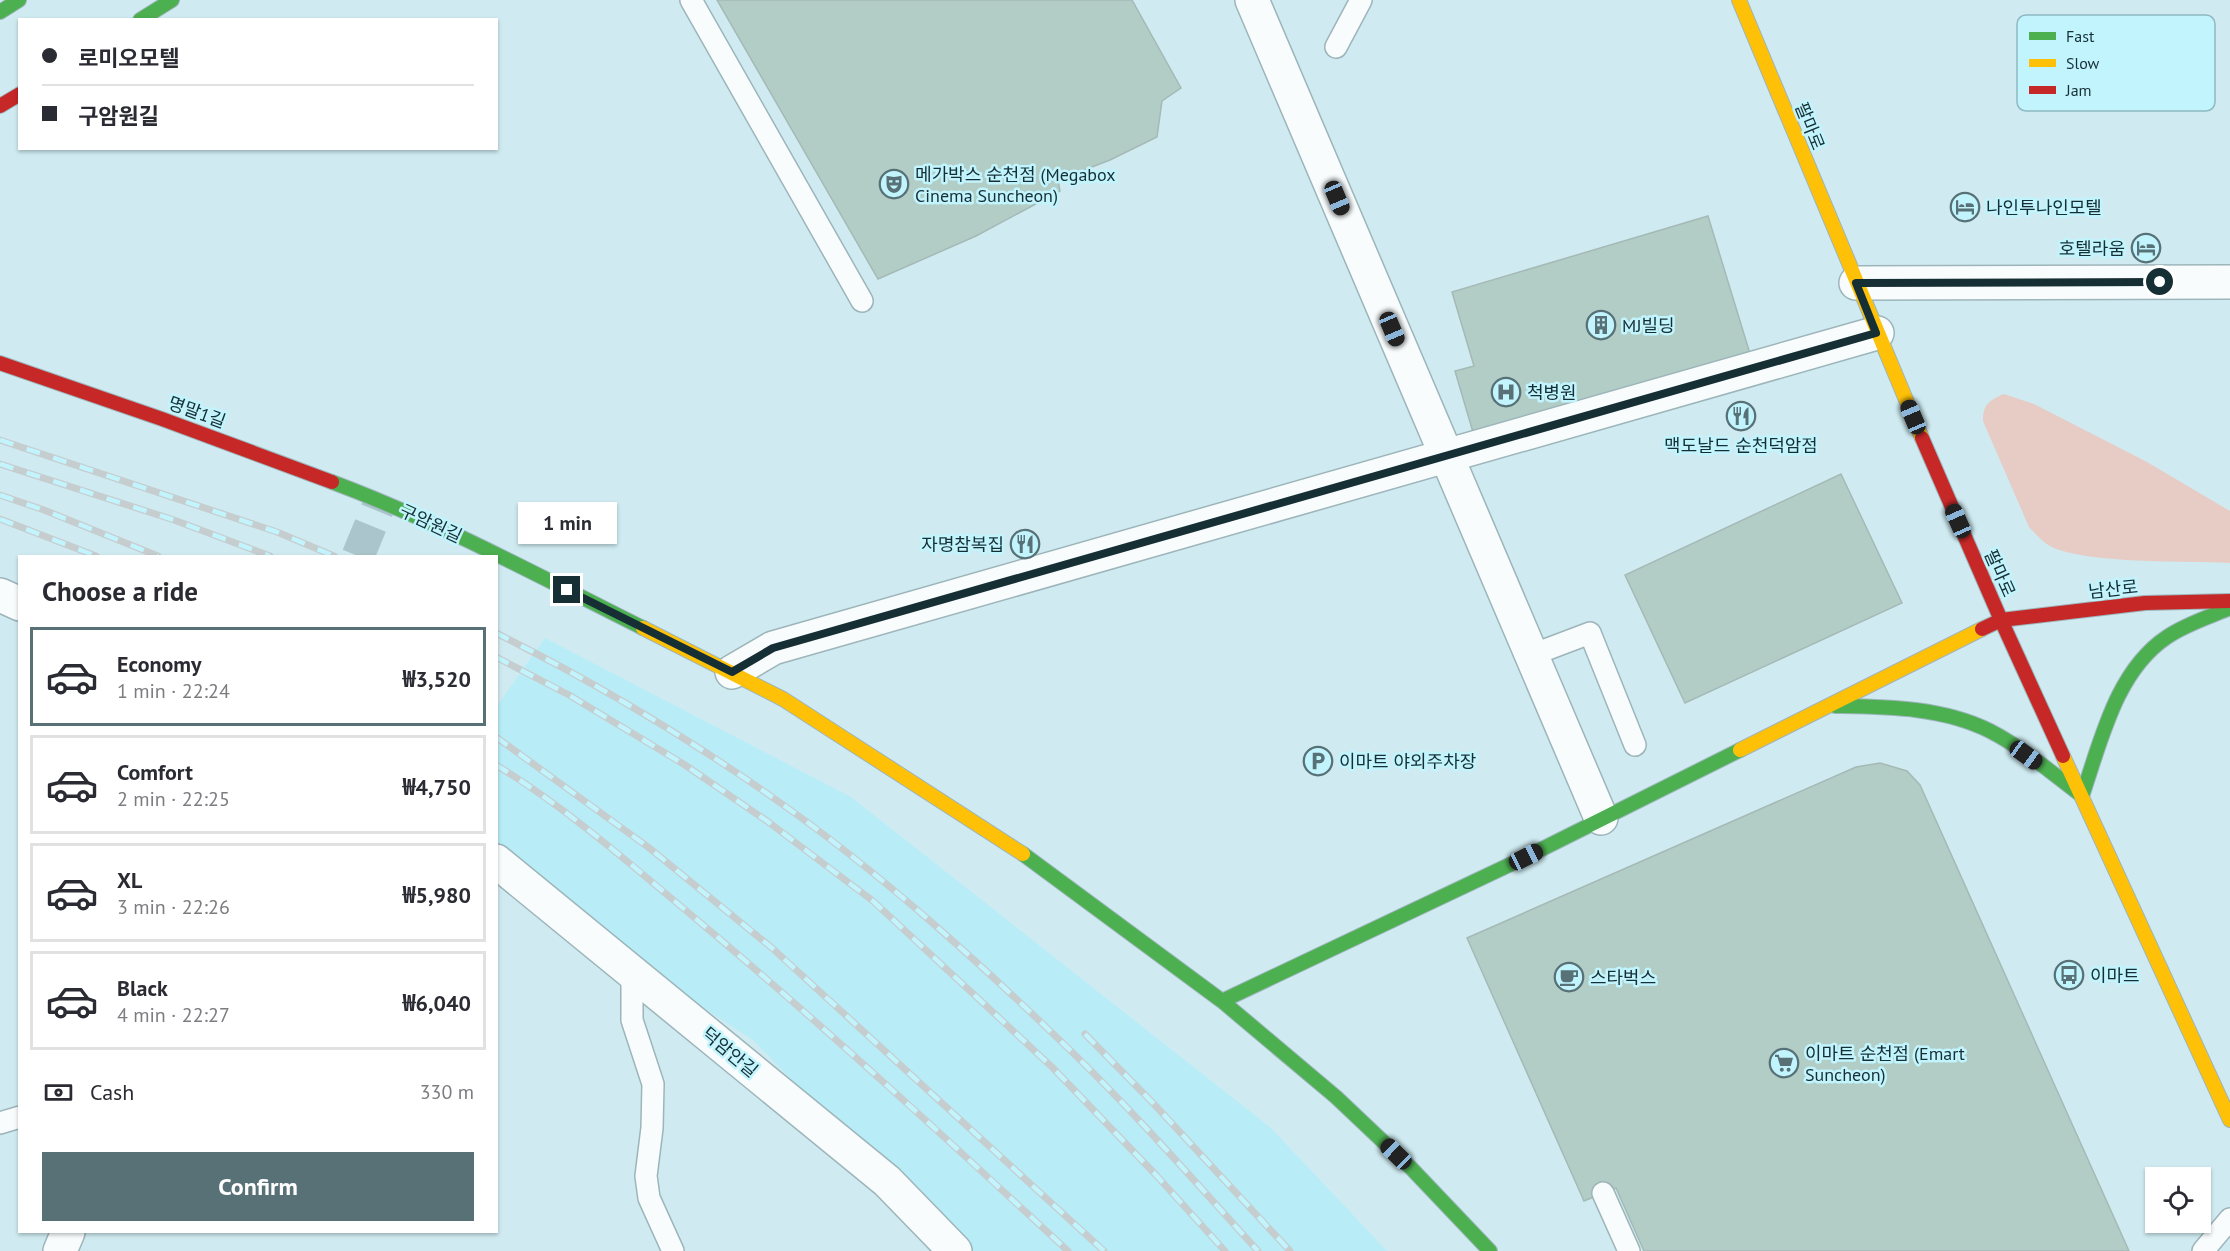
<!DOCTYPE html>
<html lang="en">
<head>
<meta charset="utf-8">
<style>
  :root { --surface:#fff; --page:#f7f7f7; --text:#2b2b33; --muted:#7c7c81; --line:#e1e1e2; --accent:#577177 }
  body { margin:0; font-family:"PT Sans","Noto Sans KR",sans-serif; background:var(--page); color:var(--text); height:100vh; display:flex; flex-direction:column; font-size:22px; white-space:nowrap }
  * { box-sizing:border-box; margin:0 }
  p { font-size:20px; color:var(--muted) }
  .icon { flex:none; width:33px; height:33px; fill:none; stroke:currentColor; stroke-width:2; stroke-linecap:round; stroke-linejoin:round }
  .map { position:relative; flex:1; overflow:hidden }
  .side { position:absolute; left:18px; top:555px; width:480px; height:678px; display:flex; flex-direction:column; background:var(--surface); border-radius:0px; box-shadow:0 2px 4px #0004 }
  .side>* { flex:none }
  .guide { position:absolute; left:18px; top:18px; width:480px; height:132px; border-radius:0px; box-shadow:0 2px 4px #0004; display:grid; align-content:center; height:132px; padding:0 24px; background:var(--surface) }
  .fabs { position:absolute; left:2145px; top:1167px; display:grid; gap:12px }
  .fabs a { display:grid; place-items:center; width:66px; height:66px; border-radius:0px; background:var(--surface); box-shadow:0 2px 4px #0004; font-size:30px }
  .end { position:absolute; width:27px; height:27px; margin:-14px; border:8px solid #162f35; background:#fff; box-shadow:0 0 0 3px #fff }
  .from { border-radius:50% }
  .bubble { position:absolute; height:42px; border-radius:0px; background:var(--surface); box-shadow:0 2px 4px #0004; font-size:20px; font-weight:800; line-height:42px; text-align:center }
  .car { position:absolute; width:18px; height:36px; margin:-18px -9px; border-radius:8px; box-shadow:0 0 4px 2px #0007; background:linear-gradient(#222 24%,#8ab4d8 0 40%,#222 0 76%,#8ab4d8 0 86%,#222 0) }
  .guide b { display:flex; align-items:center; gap:21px; height:57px; font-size:22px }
  .guide b+b { border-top:2px solid var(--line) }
  .guide i { width:15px; height:15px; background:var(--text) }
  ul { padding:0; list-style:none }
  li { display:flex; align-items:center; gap:18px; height:99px; margin:0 12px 9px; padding:0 12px; border:3px solid var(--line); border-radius:0px }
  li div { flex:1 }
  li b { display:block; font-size:22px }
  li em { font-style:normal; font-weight:800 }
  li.on { border-color:var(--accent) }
  li>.icon { width:54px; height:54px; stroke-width:1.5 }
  h2 { padding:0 24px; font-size:27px; line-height:72px }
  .pay { display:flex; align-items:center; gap:15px; height:66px; padding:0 24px; font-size:22px }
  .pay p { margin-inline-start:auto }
  .cta { display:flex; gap:12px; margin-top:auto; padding:12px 24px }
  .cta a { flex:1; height:69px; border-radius:0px; background:var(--accent); color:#fff; font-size:24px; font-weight:800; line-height:69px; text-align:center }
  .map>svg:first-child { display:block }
  .built { fill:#b8edf8 }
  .green { fill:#e7cbc5 }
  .building { fill:#b2cdc5; stroke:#a5b9b6; stroke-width:1.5 }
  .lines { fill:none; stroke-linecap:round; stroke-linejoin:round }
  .street-tunnel { stroke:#aac5cb; stroke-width:33; stroke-dasharray:33 16; stroke-linecap:butt }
  .lane-casing { stroke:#9db5ba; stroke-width:24 }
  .street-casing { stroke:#9db5ba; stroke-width:36 }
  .fast-casing { stroke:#9db5ba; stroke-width:16 }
  .slow-casing { stroke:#9db5ba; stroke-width:16 }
  .jam-casing { stroke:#9db5ba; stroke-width:16 }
  .lane { stroke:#f8fcfd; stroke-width:21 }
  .street { stroke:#f8fcfd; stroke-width:33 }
  .fast { stroke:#4caf50; stroke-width:14 }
  .slow { stroke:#ffc107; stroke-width:14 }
  .jam { stroke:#c62828; stroke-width:14 }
  .rail-casing { stroke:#c6cdcf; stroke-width:7 }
  .rail { stroke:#c2f4fe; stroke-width:4.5; stroke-dasharray:14; stroke-linecap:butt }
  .route { stroke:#162f35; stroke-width:8 }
  .labels { text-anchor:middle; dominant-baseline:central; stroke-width:5; stroke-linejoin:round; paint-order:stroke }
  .street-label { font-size:18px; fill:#162f35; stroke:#c2f4fe }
  .poi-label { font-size:18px; fill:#162f35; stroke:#c2f4fe; text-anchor:start }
  .key { fill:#c2f4fe; stroke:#8eb9c2; stroke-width:1.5 }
  .key-label { font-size:16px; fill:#162f35 }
</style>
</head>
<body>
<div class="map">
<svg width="2230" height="1251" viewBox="0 0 2230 1251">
  <rect width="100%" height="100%" fill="#cfebf1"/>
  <path class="built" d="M545,638L851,797L1271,1128L1387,1251H957L753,1040L497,874V706Z"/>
  <path class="green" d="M2004,394L2034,404L2147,462L2230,511V563C2189,561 2083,564 2050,546C2041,541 2036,534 2029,527L1983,421C1983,405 1989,400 2004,394Z"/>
  <path class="building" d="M717,0H1132L1181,88L1162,101L1157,137L1110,160L1058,180L1060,191L976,236L878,279Z
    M1708,216L1751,357L1475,439L1455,371L1474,366L1452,292Z
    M1841,474L1902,603L1685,703L1625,575Z
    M1880,763L1907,771L1920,785L2129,1251H1644L1616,1188L1584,1201L1467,938L1856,767Z"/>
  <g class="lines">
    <path class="street-tunnel" d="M358,556L381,500"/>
    <g class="lane-casing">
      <path id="lane" d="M691,0L862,301
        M1336,47L1361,0
        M1532,655L1590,633L1635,745
        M632,971V1020L653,1084L652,1128L646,1176L649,1198L673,1251
        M0,1123L20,1117
        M1603,1193L1629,1251
        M2203,1251L2230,1219"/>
    </g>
    <g class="street-casing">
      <path id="street" d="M1252,0L1601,818
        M1856,283L2230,282
        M0,595L20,604
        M732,672L773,648L1877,333
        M496,861L887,1181L955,1251
        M60,1251L68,1232"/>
    </g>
    <g class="fast-casing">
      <path id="fast" d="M0,12L19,0
        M140,20L172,0
        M332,482C439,522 541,577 643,628
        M1835,706C1887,707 1942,707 1990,731C2023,748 2052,773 2081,795
        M2082,796C2101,741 2116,671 2167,637C2186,624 2209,617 2230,608
        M1023,854L1222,1001L1336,1097L1411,1168L1490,1251
        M1222,1001L1526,857L1740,750"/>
    </g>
    <g class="slow-casing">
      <path id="slow" d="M1739,0L1922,438
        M643,628L783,699L1023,854
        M1740,750L1982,629
        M2063,756L2230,1120"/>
    </g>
    <g class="jam-casing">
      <path id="jam" d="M0,106L20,94
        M0,363L162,419L332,482
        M1922,438L2001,620L2063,756
        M1982,629L2001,620L2145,603L2230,601"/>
    </g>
    <use href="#lane" class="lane"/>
    <use href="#street" class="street"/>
    <use href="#fast" class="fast"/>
    <use href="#slow" class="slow"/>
    <use href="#jam" class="jam"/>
    <g class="rail-casing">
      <path id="rail" d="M0,440L277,532L334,556
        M0,464L174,520L270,556
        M0,495L44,510L158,556
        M0,519L96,556
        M496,633C598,684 697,743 789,809C890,881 983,966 1072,1052C1137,1115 1197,1184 1258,1251
        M496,657L569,695L685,765L767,821L873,901L1052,1067L1156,1175L1225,1251
        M496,737L648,847L772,948L1104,1251
        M496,765C570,810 636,869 702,924C827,1029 948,1140 1068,1251
        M1085,1034L1153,1103L1290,1251"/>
    </g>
    <use href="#rail" class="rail"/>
  </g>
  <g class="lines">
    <path class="route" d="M567,590L732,672L773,648L1876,333L1856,283L2160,282"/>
  </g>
  <defs>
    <g id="theatre-ring" transform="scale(1.5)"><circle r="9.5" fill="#c2f4fe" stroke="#577177" stroke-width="1.5"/><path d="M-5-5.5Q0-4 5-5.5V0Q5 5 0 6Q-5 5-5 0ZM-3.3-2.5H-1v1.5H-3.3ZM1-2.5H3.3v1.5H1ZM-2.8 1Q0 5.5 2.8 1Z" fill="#577177"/></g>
    <g id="hotel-ring" transform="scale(1.5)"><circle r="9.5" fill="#c2f4fe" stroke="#577177" stroke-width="1.5"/><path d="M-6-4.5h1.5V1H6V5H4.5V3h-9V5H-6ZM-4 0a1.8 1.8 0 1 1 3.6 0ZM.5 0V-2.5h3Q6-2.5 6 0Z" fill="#577177"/></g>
    <g id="building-ring" transform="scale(1.5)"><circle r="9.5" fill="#c2f4fe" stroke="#577177" stroke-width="1.5"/><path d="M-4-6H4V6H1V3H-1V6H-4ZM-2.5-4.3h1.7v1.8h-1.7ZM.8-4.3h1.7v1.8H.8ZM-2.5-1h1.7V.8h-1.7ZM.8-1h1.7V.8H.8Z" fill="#577177"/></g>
    <g id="hospital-ring" transform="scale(1.5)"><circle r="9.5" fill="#c2f4fe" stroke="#577177" stroke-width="1.5"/><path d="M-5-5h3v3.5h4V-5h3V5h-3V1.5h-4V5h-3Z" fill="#577177"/></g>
    <g id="restaurant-ring" transform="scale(1.5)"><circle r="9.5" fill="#c2f4fe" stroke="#577177" stroke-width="1.5"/><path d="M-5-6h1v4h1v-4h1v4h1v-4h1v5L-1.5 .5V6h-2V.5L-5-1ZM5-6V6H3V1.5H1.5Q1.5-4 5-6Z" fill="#577177"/></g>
    <g id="parking-ring" transform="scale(1.5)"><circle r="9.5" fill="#c2f4fe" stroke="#577177" stroke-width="1.5"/><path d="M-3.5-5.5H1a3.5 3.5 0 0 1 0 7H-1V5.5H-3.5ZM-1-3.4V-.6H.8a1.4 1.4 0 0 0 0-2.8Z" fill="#577177"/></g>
    <g id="bus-ring" transform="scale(1.5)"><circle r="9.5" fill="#c2f4fe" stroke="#577177" stroke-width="1.5"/><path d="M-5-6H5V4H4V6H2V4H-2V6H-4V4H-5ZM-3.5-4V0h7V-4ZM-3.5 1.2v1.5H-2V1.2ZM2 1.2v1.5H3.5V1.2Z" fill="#577177"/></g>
    <g id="cafe-ring" transform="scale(1.5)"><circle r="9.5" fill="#c2f4fe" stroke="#577177" stroke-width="1.5"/><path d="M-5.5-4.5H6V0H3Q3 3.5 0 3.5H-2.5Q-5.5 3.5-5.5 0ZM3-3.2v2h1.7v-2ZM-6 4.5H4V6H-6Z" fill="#577177"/></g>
    <g id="supermarket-ring" transform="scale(1.5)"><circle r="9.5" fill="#c2f4fe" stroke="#577177" stroke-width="1.5"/><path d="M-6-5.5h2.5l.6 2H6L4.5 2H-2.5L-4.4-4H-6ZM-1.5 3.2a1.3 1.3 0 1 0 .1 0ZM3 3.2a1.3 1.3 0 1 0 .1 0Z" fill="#577177"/></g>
  </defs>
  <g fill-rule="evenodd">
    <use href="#theatre-ring" x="894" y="184"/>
    <use href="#hotel-ring" x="1965" y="207"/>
    <use href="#hotel-ring" x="2146" y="248"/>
    <use href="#building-ring" x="1601" y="325"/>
    <use href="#hospital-ring" x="1506" y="392"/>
    <use href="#restaurant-ring" x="1741" y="416"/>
    <use href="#restaurant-ring" x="1025" y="544"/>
    <use href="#parking-ring" x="1318" y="761"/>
    <use href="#bus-ring" x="2069" y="975"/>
    <use href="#cafe-ring" x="1569" y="977"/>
    <use href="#supermarket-ring" x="1784" y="1063"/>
  </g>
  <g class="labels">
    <g class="street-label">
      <text transform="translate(1810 126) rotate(68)">팔마로</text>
      <text transform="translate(197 412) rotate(20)">명말1길</text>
      <text transform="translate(431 523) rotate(25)">구암원길</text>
      <text transform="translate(2000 573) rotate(66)">팔마로</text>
      <text transform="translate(2113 589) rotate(-6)">남산로</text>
      <text transform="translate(730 1052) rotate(40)">덕암안길</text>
    </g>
    <g class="poi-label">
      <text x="915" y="174">메가박스 순천점 (Megabox<tspan x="915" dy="21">Cinema Suncheon)</tspan></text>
      <text x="1986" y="207">나인투나인모텔</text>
      <text x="2125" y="248" text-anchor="end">호텔라움</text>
      <text x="1622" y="325">MJ빌딩</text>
      <text x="1527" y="392">척병원</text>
      <text x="1741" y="445" text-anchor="middle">맥도날드 순천덕암점</text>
      <text x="1004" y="544" text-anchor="end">자명참복집</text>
      <text x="1339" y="761">이마트 야외주차장</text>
      <text x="2090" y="975">이마트</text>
      <text x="1590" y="977">스타벅스</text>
      <text x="1805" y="1053">이마트 순천점 (Emart<tspan x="1805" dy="21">Suncheon)</tspan></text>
    </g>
  </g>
  <rect x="2017" y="15" width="198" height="96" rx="9" class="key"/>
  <rect x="2029" y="32" width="27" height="8" fill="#4caf50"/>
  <rect x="2029" y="59" width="27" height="8" fill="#ffc107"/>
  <rect x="2029" y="86" width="27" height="8" fill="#c62828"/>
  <g class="key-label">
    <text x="2066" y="42">Fast</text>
    <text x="2066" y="69">Slow</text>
    <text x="2066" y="96">Jam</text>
  </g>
</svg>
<div class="fabs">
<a><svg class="icon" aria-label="locate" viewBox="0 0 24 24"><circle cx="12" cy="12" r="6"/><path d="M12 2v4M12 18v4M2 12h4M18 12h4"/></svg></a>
</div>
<i class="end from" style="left:2160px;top:282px"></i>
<i class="end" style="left:567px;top:590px"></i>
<div class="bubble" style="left:518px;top:502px;width:99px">1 min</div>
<i class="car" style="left:1337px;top:198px;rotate:157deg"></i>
<i class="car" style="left:1392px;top:329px;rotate:157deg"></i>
<i class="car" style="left:1913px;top:417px;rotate:337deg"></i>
<i class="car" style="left:1958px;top:521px;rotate:336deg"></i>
<i class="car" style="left:2026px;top:755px;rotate:126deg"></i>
<i class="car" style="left:1526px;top:857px;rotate:63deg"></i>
<i class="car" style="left:1396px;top:1154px;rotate:314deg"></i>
<div class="guide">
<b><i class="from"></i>로미오모텔</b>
<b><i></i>구암원길</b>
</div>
<section class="side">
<h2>Choose a ride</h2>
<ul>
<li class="on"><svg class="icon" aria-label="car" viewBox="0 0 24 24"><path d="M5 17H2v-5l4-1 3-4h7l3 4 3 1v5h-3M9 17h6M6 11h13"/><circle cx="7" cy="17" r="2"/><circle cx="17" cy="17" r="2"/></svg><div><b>Economy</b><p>1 min · 22:24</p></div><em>₩3,520</em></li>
<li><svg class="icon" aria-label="car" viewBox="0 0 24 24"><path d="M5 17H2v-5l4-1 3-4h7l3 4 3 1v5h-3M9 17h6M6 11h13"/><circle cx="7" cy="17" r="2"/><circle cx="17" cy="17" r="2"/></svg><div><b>Comfort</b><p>2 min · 22:25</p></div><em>₩4,750</em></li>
<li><svg class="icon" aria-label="car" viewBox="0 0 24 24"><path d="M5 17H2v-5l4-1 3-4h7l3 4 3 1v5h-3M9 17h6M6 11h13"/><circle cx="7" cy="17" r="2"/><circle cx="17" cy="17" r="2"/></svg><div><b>XL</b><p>3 min · 22:26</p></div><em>₩5,980</em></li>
<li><svg class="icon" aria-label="car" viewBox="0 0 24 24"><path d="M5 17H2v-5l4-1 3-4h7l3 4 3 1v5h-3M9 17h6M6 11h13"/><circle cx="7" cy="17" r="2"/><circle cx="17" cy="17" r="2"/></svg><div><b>Black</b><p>4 min · 22:27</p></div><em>₩6,040</em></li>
</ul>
<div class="pay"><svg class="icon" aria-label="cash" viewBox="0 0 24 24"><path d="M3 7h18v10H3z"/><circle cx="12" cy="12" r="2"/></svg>Cash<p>330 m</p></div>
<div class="cta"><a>Confirm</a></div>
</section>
</div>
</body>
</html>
